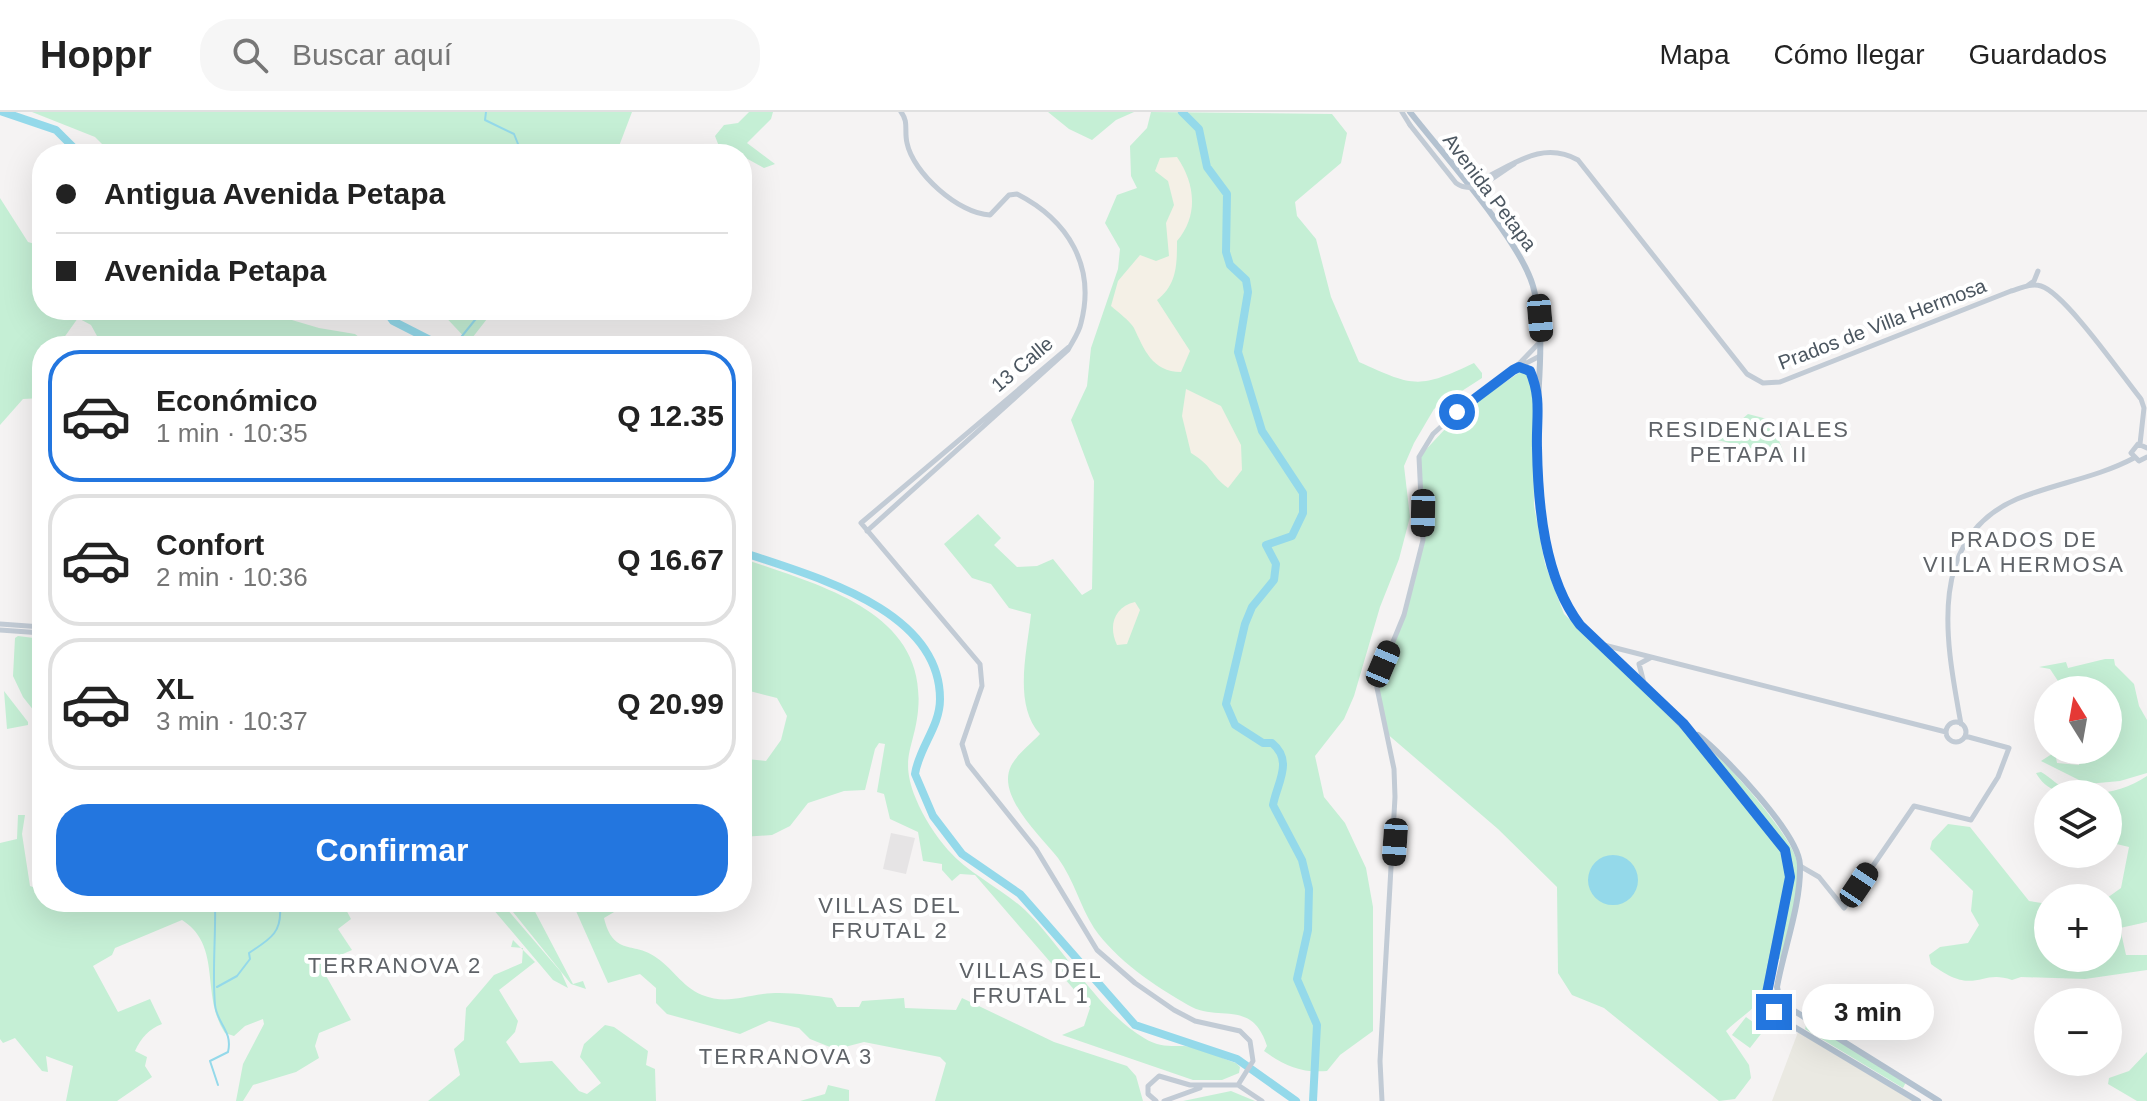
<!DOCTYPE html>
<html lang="es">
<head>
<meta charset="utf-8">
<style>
  :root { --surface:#fff; --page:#f6f6f6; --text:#222; --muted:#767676; --line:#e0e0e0; --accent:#2376df }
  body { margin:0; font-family:Arial,sans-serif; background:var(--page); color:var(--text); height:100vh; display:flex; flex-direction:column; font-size:30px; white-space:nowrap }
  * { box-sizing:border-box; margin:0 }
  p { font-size:26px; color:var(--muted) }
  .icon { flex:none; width:44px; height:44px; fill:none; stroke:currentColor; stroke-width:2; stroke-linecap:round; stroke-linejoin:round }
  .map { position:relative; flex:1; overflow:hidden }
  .details { position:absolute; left:32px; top:224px; width:720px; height:576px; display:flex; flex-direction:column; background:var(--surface); border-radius:32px; box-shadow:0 8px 32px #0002 }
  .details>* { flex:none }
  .top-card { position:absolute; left:32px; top:32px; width:720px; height:176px; border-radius:32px; box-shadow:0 8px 32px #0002; display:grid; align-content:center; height:176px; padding:0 24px; background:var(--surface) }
  .needle { width:52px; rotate:349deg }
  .controls { position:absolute; left:2034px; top:564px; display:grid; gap:16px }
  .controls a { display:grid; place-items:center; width:88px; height:88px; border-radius:50%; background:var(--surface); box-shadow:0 8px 32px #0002; font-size:40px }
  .end { position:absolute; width:36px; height:36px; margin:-18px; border:10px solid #2376df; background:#fff; box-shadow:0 0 0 4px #fff }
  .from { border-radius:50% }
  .bubble { position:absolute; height:56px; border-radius:28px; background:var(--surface); box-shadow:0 8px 32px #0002; font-size:26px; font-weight:700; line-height:56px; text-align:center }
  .car { position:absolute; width:24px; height:48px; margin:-24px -12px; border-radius:10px; box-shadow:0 0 6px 2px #0007; background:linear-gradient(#222 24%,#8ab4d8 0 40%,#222 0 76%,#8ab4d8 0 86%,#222 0) }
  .top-card b { display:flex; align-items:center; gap:28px; height:76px; font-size:30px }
  .top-card b+b { border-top:2px solid var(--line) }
  .top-card i { width:20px; height:20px; background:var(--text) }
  ul { padding:14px 0 0; list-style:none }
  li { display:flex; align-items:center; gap:24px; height:132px; margin:0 16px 12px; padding:0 8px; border:4px solid var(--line); border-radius:32px }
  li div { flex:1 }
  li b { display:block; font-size:30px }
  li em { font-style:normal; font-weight:700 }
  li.selected { border-color:var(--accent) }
  li>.icon { width:72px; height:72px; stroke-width:1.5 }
  .cta { display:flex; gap:16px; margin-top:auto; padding:16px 24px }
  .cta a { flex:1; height:92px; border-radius:32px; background:var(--accent); color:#fff; font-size:32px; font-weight:700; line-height:92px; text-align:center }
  header { display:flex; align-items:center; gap:48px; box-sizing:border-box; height:112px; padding:0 40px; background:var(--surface); border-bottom:2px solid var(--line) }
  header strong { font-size:38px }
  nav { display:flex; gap:44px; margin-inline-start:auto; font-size:28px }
  .search { width:560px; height:72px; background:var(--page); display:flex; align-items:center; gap:20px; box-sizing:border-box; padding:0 28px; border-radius:32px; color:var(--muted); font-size:30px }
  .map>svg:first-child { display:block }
  .commercial { fill:#eae9e2 }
  .education { fill:#e6e4e5 }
  .green { fill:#c5efd5 }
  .sand { fill:#f4f0e6 }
  .water { fill:#94d9ea }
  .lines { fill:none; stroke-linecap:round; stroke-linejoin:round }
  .stream { stroke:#94d9ea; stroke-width:2 }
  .river { stroke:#94d9ea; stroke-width:8 }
  .secondary { stroke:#c2cbd5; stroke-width:5 }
  .primary { stroke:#b4c2d0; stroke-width:6 }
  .secondary-bridge { stroke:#c2cbd5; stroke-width:5 }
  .route { stroke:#2376df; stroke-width:10 }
  .labels { text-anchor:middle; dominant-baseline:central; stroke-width:8; stroke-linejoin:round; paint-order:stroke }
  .street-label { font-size:20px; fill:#4b5660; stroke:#fff }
  .neighbourhood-label { font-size:22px; letter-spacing:2px; fill:#5f6368; stroke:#fff }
</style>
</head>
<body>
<header>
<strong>Hoppr</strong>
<div class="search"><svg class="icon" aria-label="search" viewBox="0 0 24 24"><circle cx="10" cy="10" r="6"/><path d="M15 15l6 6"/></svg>Buscar aquí</div>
<nav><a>Mapa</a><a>Cómo llegar</a><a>Guardados</a></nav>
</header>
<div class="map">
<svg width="2147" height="989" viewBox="0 0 2147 989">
  <rect width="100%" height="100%" fill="#f5f3f3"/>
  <path class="commercial" d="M1798,920L1913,989H1772Z"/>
  <path class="education" d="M891,721L915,726L906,762L883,757Z"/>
  <path class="green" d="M32,0H632L616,42H112L95,25Z
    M749,0H773L771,7L747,31L775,52L764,56L744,45L742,90V42H717L720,37L715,24L724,13L738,11Z
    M1048,0H1134L1116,8L1092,28L1069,17Z
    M1151,0L1332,2L1347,21L1341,51L1295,90L1297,104L1316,127L1331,185L1359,250C1414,275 1419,277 1474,251L1482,261V266L1434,297L1414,331L1404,354L1410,405L1399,447L1380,495L1354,584L1344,607L1315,644L1324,685L1345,711L1366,756L1373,795V919L1340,943L1327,959C1301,961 1285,954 1264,939L1267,934C1252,886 1218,911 1188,893C1155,874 1116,848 1094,816C1080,794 1074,768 1058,746C1041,724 996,684 1011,654C1017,642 1031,632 1040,622C1013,592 1027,540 1031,502L1009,496L991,472L972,466L944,432L978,402L1001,426L994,433L1017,455L1037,454L1053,447L1082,483L1092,477L1094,369L1071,308L1087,274L1091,236L1118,157L1120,137L1105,111L1117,83L1137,76L1131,64L1130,34L1147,16Z
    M0,86L28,130L42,134V198H258L319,216L355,222L371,234H94L97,224L91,213L78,206L58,234H42V259L32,277L34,283L42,286L23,287L0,313Z
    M439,198H494L469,230Z
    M1520,260L1528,261L1533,281L1534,394L1545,452L1564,502L1686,620L1781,738L1787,763L1764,882C1756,897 1739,906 1726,919L1749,953L1751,966L1735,987L1719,989L1604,896L1572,883L1558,861L1557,775L1498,717L1385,620L1378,567L1404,503L1423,429L1419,345L1460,301Z
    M1748,302L1771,308L1785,344L1717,328Z
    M742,446C815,473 928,497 918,599C914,637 899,646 916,687C923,705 936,724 948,738C969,762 1001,776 1025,798C1065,837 1097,898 1144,926C1158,935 1169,934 1184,934C1200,935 1221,946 1236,951L1240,955L1239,961L1222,968H1193L1062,923L1084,914L1090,896L975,763L960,762L952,769L942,758V752L923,749L918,720L890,707L884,682L877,680L885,632L879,631L875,637L865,678L844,679L808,691L790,714L772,723L742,725V665L747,647L766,649L781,628L787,604L777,586L742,577Z
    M18,524L42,527V609L23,585L13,564L15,526Z
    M2105,547H2114L2115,553L2134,572L2139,594L2147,608V661L2120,669L2087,672L2041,649L2055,640L2057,651L2079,653L2081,638H2108V578H2075L2074,569H2058L2050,557L2039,555L2066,550L2068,556Z
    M4,579L28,610V613L7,617Z
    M1712,639C1733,658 1792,724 1797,750C1802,779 1787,819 1781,847L1775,846L1791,771L1786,736Z
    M2041,660C2050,665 2059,675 2068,678C2094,686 2125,679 2147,664V810L2120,816L2126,843H2147V858L2085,867L2021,865L2012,868C1979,856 1976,886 1931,852L1929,843L1940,835L1968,831L1979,813L1971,799L1973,779L1930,737L1932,729L1948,712L1970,715L2029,789L2048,792V846H2108L2107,786L2121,776L2129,735L2108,730L2114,699L2108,698V682C2081,682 2051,688 2036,661Z
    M18,703H25L22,722L30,774L42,778V790H342L351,807L338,817L352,838L336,845L340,854L325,862L351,908L319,921L315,934L319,946L296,960L253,973L243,989H236L243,952L264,912L263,907L245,914L234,924L225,921C200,883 223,834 182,808L115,836L112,843L93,854L118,900L150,887L162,912C149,917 141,926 135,939L147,945L145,954L152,965L117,989H66L73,954L46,944L48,960L42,959L15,926L3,931L0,927V731L17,727Z
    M487,790H501L561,860L568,876L553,868Z
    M505,790H534L531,792L573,872L583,869L586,877L571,872Z
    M572,790H631L604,806C613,844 634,830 654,844C672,855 681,874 702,883C725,892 740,885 763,882C784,879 810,883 832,886L837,895H859L862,889L904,886L905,896L956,898L962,886L1054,930L1127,954L1136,964L1143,989H935L946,951L940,945L864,930L841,936L830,935L810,927L799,916L769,909L740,922L667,902L656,891V876L640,862L608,871Z
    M513,828L535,850L499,878L518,909L515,920L506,930L520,951L552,949L579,979L587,982L601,971L580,945L584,932L605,913L614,915L648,939L646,953L655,957L656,989H428L460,963L454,937L464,928L466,896L494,863L522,851L523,836L511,835Z
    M1746,905L1764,918L1750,936L1732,923Z
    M1807,910L1906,970L1903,976L1805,917Z
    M2147,940V989H2137L2108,972L2109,966L2129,959Z
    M828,973L849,978V989H800L825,982Z
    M1231,979L1255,989H1183Z"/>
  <path class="sand" d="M1177,45C1195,71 1199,103 1177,129C1177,152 1177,173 1157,188L1190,239L1181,260C1152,260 1144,237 1134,216C1130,209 1118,200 1111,194L1118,169L1140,143L1156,149L1169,144L1166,111L1174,93L1168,69L1155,59L1160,46Z
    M1186,277L1221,294L1241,333L1242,358L1228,376C1210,363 1213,354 1191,341L1182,304Z
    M1135,490L1140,498L1127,532L1117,533C1108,514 1114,495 1135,490Z"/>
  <path class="water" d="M1588 768a25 25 0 1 1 50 0a25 25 0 1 1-50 0Z"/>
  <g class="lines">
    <path class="stream" d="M486,0L485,8L514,22L522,42
      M454,234L483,198
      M215,790C216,825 212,859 215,893C217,912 233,919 228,940L210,949L218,973
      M217,875L237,864L250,847L249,841C268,828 282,822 280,796L275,790"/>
    <path class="river" d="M3,0L56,18L80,42
      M1182,0L1199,17L1207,55L1227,82L1226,140L1230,153L1246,168L1248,180L1238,240L1262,319L1303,381V401L1292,424L1266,433L1276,452L1274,468L1252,495L1245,512L1226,592L1235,613L1263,631H1272C1294,649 1277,671 1273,693L1302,748L1309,777L1308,818L1297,867L1317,913L1313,989
      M385,198L393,209L442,234
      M742,440C811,464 940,496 940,587C940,615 919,635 915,662L933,704L962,742L1020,782L1135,913L1237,947L1296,989"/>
    <path class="secondary" d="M1402,0L1410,13
      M1470,72C1505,61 1537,25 1578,48L1747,262L1763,271L1780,270L2011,179C2021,176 2031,171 2041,174C2065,181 2123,265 2141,287L2144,296L2140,332
      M2027,174L2034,169L2038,159
      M1069,235L861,411L980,552L982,574L962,632L968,652L1036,737L1097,838L1135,871L1174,898L1195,909L1240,919L1250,929L1253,949L1238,973
      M1514,257L1540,230
      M2147,336L2138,332L2131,341L2139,349L2147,345
      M867,419L1068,238C1072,230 1079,221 1081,211C1096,154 1068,108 1017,82L1009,83L990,103C959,102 913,61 907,31C904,19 909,10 901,0
      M0,512L42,515
      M0,518L42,521
      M1600,532L1946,620
      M1645,575L1639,552L1650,546
      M1946 620a10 10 0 1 1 20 0a10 10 0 1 1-20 0Z
      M1961,612C1947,534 1924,427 2017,387C2056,371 2096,366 2134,346
      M1800,754L1819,765L1844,796L1914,694L1971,708L1998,665L2009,636L1965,624
      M1156,989L1148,982V974L1159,964L1190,973H1238L1262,989
      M1164,989L1200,976
      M1382,989L1380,949L1395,685L1394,657L1376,571L1404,503L1423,428L1419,345L1433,322L1457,300L1513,258L1540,244"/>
    <path class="primary" d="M1410,0C1442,41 1520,128 1533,174C1546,220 1538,266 1537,313C1535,376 1540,460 1580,513C1642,575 1707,632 1759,703C1770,717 1784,732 1789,749C1800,792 1744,876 1781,907L1918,989
      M1519,255L1528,257L1538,277
      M1698,623C1724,643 1799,722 1800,753C1801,793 1784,836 1777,875L1780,890L1939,989"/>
    <path class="secondary-bridge" d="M1410,13L1456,71C1475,85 1497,62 1514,52"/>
  </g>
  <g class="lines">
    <path class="route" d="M1457,300L1513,258L1519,255L1530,259C1542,287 1536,306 1537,336C1538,393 1544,466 1580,513L1683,611L1785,738L1790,765L1767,881L1774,900"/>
  </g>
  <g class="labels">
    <g class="street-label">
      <text transform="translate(1490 80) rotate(53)">Avenida Petapa</text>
      <text transform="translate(1882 212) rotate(-21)">Prados de Villa Hermosa</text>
      <text transform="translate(1022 252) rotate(-40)">13 Calle</text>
    </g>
    <g class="neighbourhood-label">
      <text x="1749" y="317">RESIDENCIALES<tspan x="1749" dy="25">PETAPA II</tspan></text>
      <text x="2024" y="427">PRADOS DE<tspan x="2024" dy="25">VILLA HERMOSA</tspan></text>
      <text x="890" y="793">VILLAS DEL<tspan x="890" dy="25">FRUTAL 2</tspan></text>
      <text x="395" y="853">TERRANOVA 2</text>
      <text x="1031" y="858">VILLAS DEL<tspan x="1031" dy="25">FRUTAL 1</tspan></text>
      <text x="786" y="944">TERRANOVA 3</text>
    </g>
  </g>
</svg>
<div class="controls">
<a><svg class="needle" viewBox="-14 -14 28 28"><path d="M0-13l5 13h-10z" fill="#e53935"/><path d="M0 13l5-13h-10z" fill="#767676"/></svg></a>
<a><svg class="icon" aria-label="layers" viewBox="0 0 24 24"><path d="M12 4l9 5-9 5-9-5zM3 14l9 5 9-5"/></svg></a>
<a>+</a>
<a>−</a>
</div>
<i class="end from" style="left:1457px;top:300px"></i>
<i class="end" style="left:1774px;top:900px"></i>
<div class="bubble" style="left:1802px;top:872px;width:132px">3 min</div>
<i class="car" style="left:1540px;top:206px;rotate:175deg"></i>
<i class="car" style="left:1423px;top:401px;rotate:181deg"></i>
<i class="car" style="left:1383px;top:552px;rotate:23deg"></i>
<i class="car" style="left:1395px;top:730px;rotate:184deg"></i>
<i class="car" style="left:1859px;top:773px;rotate:34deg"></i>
<div class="top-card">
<b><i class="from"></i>Antigua Avenida Petapa</b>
<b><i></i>Avenida Petapa</b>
</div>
<section class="details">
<ul>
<li class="selected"><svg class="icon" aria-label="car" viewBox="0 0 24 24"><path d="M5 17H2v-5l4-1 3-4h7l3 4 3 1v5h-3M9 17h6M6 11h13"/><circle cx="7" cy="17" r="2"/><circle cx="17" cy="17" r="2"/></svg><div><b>Económico</b><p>1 min · 10:35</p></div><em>Q 12.35</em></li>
<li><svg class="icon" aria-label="car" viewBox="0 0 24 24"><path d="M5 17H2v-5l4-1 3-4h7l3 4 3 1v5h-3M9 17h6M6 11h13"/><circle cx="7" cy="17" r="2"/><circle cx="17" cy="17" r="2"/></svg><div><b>Confort</b><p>2 min · 10:36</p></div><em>Q 16.67</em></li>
<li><svg class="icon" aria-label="car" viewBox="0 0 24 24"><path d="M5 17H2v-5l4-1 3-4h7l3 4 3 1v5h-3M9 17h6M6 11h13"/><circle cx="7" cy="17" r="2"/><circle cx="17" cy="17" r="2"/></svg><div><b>XL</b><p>3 min · 10:37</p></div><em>Q 20.99</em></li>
</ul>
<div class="cta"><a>Confirmar</a></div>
</section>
</div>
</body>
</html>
